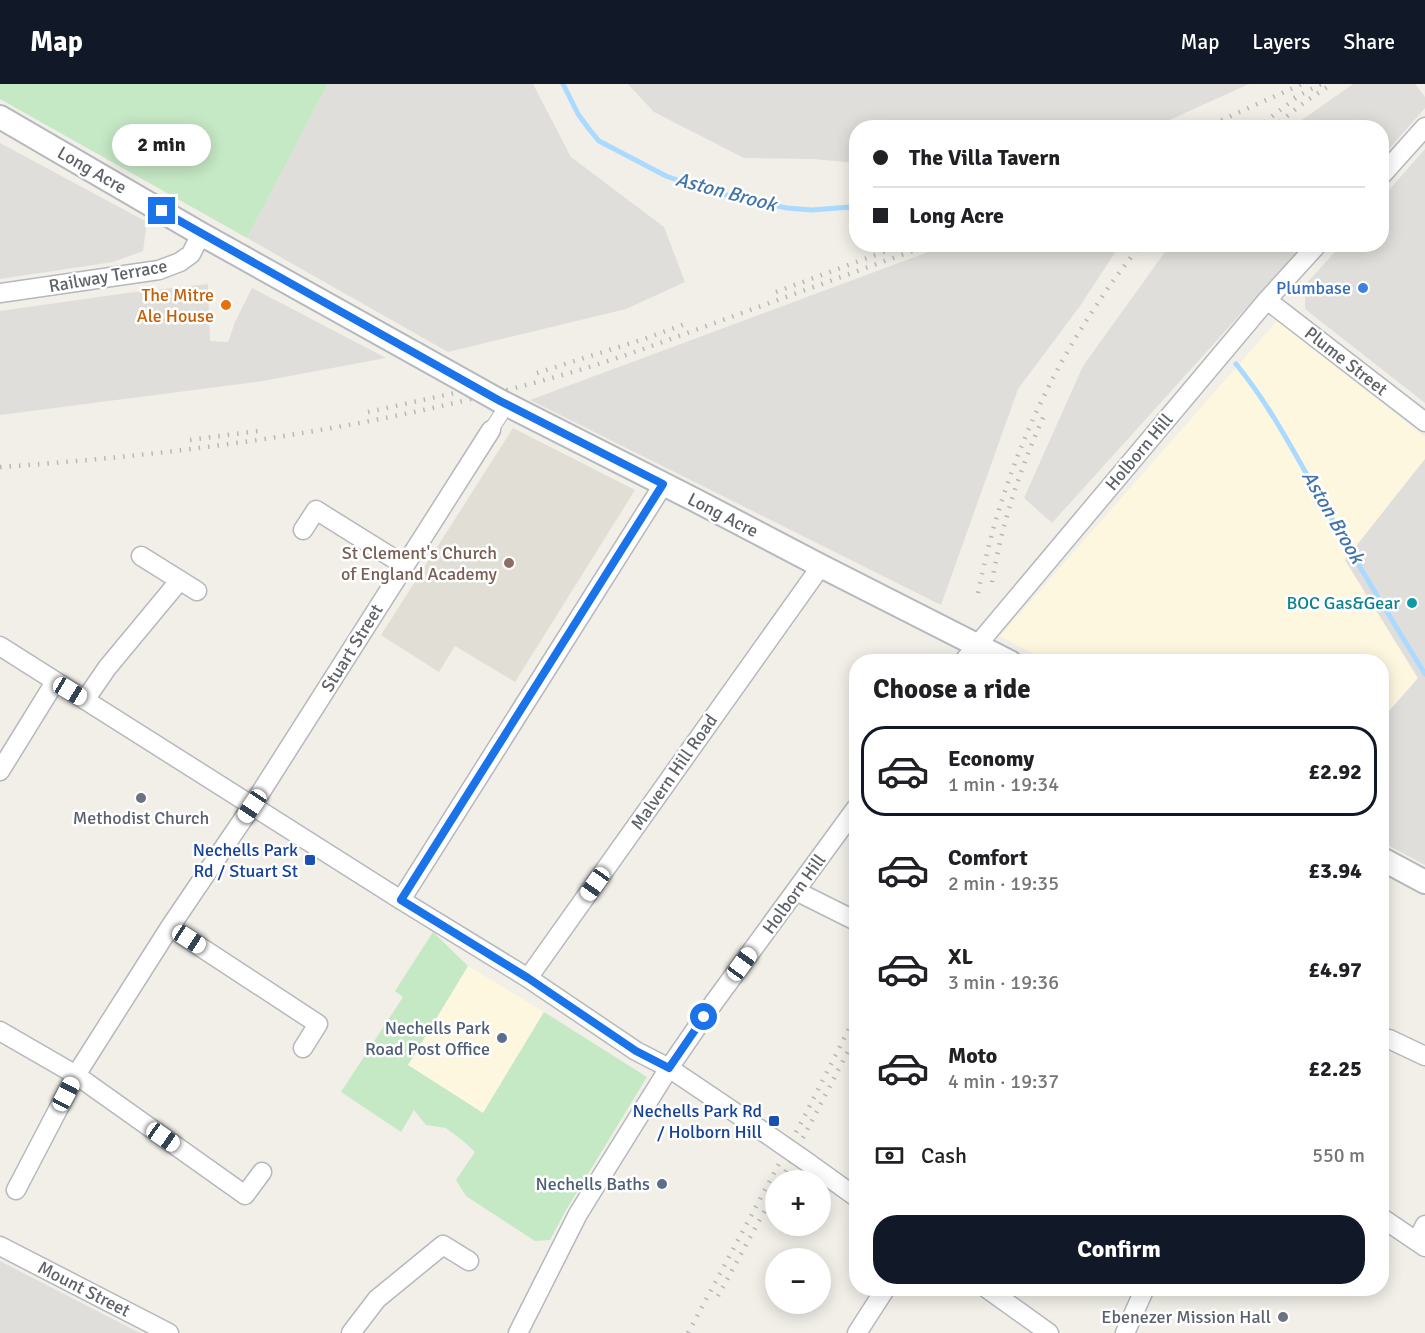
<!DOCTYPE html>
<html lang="en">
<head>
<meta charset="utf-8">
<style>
  :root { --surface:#fff; --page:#f2f2f2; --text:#202124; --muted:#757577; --line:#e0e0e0; --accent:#111827 }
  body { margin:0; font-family:Signika,sans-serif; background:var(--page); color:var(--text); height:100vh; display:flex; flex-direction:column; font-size:22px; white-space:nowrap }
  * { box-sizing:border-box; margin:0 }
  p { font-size:20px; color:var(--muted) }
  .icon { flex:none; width:33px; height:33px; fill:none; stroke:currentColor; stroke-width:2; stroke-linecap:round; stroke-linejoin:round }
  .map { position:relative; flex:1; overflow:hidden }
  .side { position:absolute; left:849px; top:570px; width:540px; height:642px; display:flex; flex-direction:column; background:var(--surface); border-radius:24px; box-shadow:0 3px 15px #0003 }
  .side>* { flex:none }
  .hud { position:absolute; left:849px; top:36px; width:540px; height:132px; border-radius:24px; box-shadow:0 3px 15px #0003; display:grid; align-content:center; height:132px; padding:0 24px; background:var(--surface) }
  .fabs { position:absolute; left:765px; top:1086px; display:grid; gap:12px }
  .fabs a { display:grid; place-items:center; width:66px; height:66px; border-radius:50%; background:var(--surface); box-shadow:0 3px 15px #0003; font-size:30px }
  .end { position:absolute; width:27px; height:27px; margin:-14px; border:8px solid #1a73e8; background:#fff; box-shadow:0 0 0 3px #fff }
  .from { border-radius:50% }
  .bubble { position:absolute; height:42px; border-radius:21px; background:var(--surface); box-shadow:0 3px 15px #0003; font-size:20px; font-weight:700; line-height:42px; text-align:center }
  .car { position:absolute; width:18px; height:36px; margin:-18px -9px; border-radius:8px; box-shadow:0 0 4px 2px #0007; background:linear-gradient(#fff 24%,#345 0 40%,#fff 0 76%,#345 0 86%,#fff 0) }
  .hud b { display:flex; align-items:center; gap:21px; height:57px; font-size:22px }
  .hud b+b { border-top:2px solid var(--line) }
  .hud i { width:15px; height:15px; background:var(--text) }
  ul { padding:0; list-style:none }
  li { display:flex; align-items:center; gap:18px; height:90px; margin:0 12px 9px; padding:0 12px; border:3px solid transparent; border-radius:24px }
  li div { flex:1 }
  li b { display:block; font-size:22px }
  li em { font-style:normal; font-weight:700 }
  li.selected { border-color:var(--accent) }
  li>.icon { width:54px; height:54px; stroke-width:1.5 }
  h2 { padding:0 24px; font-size:27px; line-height:72px }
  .pay { display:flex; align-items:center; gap:15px; height:66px; padding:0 24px; font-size:22px }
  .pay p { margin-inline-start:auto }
  .cta { display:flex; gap:12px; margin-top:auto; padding:12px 24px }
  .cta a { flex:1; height:69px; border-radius:24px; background:var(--accent); color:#fff; font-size:24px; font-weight:700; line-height:69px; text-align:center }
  header { display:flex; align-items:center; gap:36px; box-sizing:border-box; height:84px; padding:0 30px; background:var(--accent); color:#fff }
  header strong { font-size:28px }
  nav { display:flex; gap:33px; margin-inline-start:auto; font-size:21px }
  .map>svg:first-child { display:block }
  .commercial { fill:#fef7e0 }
  .industrial { fill:#e0deda }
  .education { fill:#e1ded6 }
  .green { fill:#c5e8c5 }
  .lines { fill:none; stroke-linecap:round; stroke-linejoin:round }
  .stream { stroke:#aadaff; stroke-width:5 }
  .pedestrian-casing { stroke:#b5b8bc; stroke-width:16 }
  .minor-casing { stroke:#b5b8bc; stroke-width:21 }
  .tertiary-casing { stroke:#b5b8bc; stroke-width:26 }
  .pedestrian { stroke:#fff; stroke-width:14 }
  .minor { stroke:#fff; stroke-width:18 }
  .tertiary { stroke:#fff; stroke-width:22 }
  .rail { stroke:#b6b7b8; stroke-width:4.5; stroke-dasharray:1.5 8; stroke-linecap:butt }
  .minor-bridge-casing { stroke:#b5b8bc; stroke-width:21; stroke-linecap:butt }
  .tertiary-bridge-casing { stroke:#b5b8bc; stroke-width:26; stroke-linecap:butt }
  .minor-bridge { stroke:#fff; stroke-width:18 }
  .tertiary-bridge { stroke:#fff; stroke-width:22 }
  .route { stroke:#1a73e8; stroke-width:8 }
  .shop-dot { fill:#3f7fe0; stroke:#fff; stroke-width:2 }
  .food-dot { fill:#e8710a; stroke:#fff; stroke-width:2 }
  .education-dot { fill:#8d6e63; stroke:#fff; stroke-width:2 }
  .culture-dot { fill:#0f9aa8; stroke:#fff; stroke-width:2 }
  .worship-dot { fill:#6b7280; stroke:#fff; stroke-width:2 }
  .transit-dot { fill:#1a4fb4; stroke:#fff; stroke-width:2 }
  .service-dot { fill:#5c6f8a; stroke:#fff; stroke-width:2 }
  .labels { text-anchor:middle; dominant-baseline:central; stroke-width:5; stroke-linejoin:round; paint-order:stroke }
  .street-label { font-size:18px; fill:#5f6368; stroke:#fff }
  .shop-label { font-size:18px; fill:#366cbe; stroke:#fff; text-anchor:end }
  .food-label { font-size:18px; fill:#c56008; stroke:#fff; text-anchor:end }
  .education-label { font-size:18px; fill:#785e54; stroke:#fff; text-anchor:end }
  .culture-label { font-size:18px; fill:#0d838f; stroke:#fff; text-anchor:end }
  .worship-label { font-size:18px; fill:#5b616d; stroke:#fff }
  .transit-label { font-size:18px; fill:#164399; stroke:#fff; text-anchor:end }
  .service-label { font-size:18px; fill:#4e5e75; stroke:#fff; text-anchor:end }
  .water-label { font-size:20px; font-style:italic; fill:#4174aa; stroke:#fff }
</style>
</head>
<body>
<header>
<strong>Map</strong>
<nav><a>Map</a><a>Layers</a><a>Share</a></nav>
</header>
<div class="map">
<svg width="1425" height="1249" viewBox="0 0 1425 1249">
  <rect width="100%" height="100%" fill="#f1efe8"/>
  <path class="commercial" d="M1277,237L1425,353V375L1345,476L1418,595L1382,635V578L1047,577L1000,552Z
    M468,882L544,928L483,1029L408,981Z"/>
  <path class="industrial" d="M328,0H533L571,73L664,143L685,198L626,225L448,268L247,154Z
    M628,0H1249L1154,43L856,44V79L813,75L744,74L654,28Z
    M1353,0H1415L1425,13V24L1382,73V44L1292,43Z
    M0,59L147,138L143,167L113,178L0,195Z
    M1425,65V319L1305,225V201L1341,161L1382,160V114Z
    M947,161H1120L1080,222L1018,305L941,521L530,316Z
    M1170,161H1303L1052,439L1024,414L1083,282Z
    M208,200L210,257L228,258L235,238L252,204L386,274L263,297L0,331V227L127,209Z
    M1425,375V781L1382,758V635L1418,594L1345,476Z
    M0,1177L140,1249H0Z"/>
  <path class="education" d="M513,344L635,406L515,598L455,562L439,588L381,551Z"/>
  <path class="green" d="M0,0H328L247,154L0,15Z
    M433,848L468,882L408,981L483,1029L544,928L647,993L566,1126L550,1156L535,1157L466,1112L456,1096L475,1068L462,1056L446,1044L426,1041L414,1026L401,1048L341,1008L403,913L395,907Z"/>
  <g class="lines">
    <path class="stream" d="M563,0L578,30L589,45L599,57L666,92L708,107L787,124L812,126L850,123L856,124
      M1236,280C1273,325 1299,378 1328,428C1359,483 1392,536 1425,590"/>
    <g class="pedestrian-casing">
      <path id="pedestrian" d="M491,346L507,321"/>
    </g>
    <g class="minor-casing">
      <path id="minor" d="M1382,91L1425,43
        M0,209L159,186L180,178L191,170L201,150
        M1267,216L1425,338
        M303,446L316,426L404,481
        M141,472L197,507
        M0,562L401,816L528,894L636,967L669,984L758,1044
        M963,578L1267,216L1318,160
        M85,616L107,584L180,496
        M0,687L55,598
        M796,807L856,837
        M401,816L663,401
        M170,843L318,940L303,964
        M528,894L821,482
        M0,947L76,991L245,1111L262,1088
        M1389,955L1425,972
        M810,1080L856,1113
        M16,1106L76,991L170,843L252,722L491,346
        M1382,1134L1425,1163
        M1417,1157L1425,1141
        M0,1162L169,1249
        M986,1204L1049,1249
        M351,1249L377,1215L443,1161L469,1177
        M518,1249L578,1130L669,984L715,917L856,724
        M857,1249L886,1204
        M1125,1249L1145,1204"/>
    </g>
    <g class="tertiary-casing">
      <path id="tertiary" d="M0,33L201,150L416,270
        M500,317L693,415L821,482L1010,578
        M1382,775L1425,798"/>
    </g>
    <use href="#pedestrian" class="pedestrian"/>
    <use href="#minor" class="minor"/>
    <use href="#tertiary" class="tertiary"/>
    <path class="rail" d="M1294,14L1321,0
      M1204,44L1302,0
      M1257,44L1301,10
      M1272,44L1306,17L1332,0
      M776,208L905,160
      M537,289L647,254L685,240
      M368,328L491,301
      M190,356L258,347
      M0,383C190,370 379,344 562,291C612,277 660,259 709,241C783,214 857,187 932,160
      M992,498C1002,438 1021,382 1046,327
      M978,509C999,403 1039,305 1100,216C1112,197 1127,179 1141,160
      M781,1096L856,952
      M718,1212L776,1106
      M688,1249L802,1037L856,931"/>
    <g class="minor-bridge-casing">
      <path id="minor-bridge" d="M758,1044L810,1080"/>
    </g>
    <g class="tertiary-bridge-casing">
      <path id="tertiary-bridge" d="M416,270L500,317"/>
    </g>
    <use href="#minor-bridge" class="minor-bridge"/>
    <use href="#tertiary-bridge" class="tertiary-bridge"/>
  </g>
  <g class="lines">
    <path class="route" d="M162,127L500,317L663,400L401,816L528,894L636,967L669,984L704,933"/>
  </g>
  <circle class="shop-dot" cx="1363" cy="204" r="6"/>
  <circle class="food-dot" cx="226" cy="221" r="6"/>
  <circle class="education-dot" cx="509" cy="479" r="6"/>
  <circle class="culture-dot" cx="1412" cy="519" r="6"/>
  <g class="worship-dot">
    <circle cx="141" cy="714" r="6"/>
    <circle cx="1283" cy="1233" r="6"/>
  </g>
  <g class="transit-dot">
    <rect x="304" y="770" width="12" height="12" rx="3"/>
    <rect x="768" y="1031" width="12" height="12" rx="3"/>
  </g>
  <g class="service-dot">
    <circle cx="502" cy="954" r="6"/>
    <circle cx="662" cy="1100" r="6"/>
  </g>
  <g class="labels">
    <g class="street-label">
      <text transform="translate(92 86) rotate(30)">Long Acre</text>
      <text transform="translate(108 192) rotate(-10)">Railway Terrace</text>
      <text transform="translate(1346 277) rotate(38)">Plume Street</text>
      <text transform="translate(1139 368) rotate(-50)">Holborn Hill</text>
      <text transform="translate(723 431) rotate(27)">Long Acre</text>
      <text transform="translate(352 564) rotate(-58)">Stuart Street</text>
      <text transform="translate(674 688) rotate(-55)">Malvern Hill Road</text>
      <text transform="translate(794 810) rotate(-54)">Holborn Hill</text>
      <text transform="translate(84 1205) rotate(27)">Mount Street</text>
    </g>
    <g class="shop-label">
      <text x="1351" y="204">Plumbase</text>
    </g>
    <g class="food-label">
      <text x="214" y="211">The Mitre<tspan x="214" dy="21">Ale House</tspan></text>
    </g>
    <g class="education-label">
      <text x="497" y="469">St Clement's Church<tspan x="497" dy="21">of England Academy</tspan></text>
    </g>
    <g class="culture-label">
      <text x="1400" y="519">BOC Gas&amp;Gear</text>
    </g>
    <g class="worship-label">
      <text x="141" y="734">Methodist Church</text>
      <text x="1271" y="1233" text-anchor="end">Ebenezer Mission Hall</text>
    </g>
    <g class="transit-label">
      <text x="298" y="766">Nechells Park<tspan x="298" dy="21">Rd / Stuart St</tspan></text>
      <text x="762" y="1027">Nechells Park Rd<tspan x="762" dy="21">/ Holborn Hill</tspan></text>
    </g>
    <g class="service-label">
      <text x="490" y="944">Nechells Park<tspan x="490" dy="21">Road Post Office</tspan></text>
      <text x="650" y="1100">Nechells Baths</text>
    </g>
    <g class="water-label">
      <text transform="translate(726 108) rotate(15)">Aston Brook</text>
      <text transform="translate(1333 433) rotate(60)">Aston Brook</text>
    </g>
  </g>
</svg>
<div class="fabs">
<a>+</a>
<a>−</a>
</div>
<i class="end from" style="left:704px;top:933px"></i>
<i class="end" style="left:162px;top:127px"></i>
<div class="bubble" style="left:112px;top:40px;width:99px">2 min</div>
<i class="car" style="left:70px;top:607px;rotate:121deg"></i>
<i class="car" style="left:252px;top:722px;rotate:214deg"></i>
<i class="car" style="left:595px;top:800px;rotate:215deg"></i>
<i class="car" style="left:189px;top:855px;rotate:123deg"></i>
<i class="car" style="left:742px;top:880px;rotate:36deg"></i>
<i class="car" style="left:66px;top:1010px;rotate:28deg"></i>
<i class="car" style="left:163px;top:1053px;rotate:125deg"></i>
<div class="hud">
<b><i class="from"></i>The Villa Tavern</b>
<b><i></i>Long Acre</b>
</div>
<section class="side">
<h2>Choose a ride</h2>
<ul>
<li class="selected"><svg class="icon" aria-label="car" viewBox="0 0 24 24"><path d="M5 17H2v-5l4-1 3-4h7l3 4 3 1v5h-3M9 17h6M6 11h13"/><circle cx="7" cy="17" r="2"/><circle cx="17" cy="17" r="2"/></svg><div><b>Economy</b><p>1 min · 19:34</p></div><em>£2.92</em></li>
<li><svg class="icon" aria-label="car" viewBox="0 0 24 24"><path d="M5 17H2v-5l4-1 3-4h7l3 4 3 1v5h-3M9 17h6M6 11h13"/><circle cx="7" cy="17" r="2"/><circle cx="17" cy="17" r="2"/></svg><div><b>Comfort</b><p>2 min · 19:35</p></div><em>£3.94</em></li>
<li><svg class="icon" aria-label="car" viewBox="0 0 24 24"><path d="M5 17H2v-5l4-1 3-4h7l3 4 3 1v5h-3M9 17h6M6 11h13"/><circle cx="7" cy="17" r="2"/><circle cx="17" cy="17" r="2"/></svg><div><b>XL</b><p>3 min · 19:36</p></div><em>£4.97</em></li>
<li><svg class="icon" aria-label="car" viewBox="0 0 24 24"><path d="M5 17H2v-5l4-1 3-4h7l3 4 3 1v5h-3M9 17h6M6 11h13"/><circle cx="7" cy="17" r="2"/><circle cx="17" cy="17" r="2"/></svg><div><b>Moto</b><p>4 min · 19:37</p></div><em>£2.25</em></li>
</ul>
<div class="pay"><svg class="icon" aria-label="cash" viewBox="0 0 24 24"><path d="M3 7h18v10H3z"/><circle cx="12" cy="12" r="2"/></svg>Cash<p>550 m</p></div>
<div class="cta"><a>Confirm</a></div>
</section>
</div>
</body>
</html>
